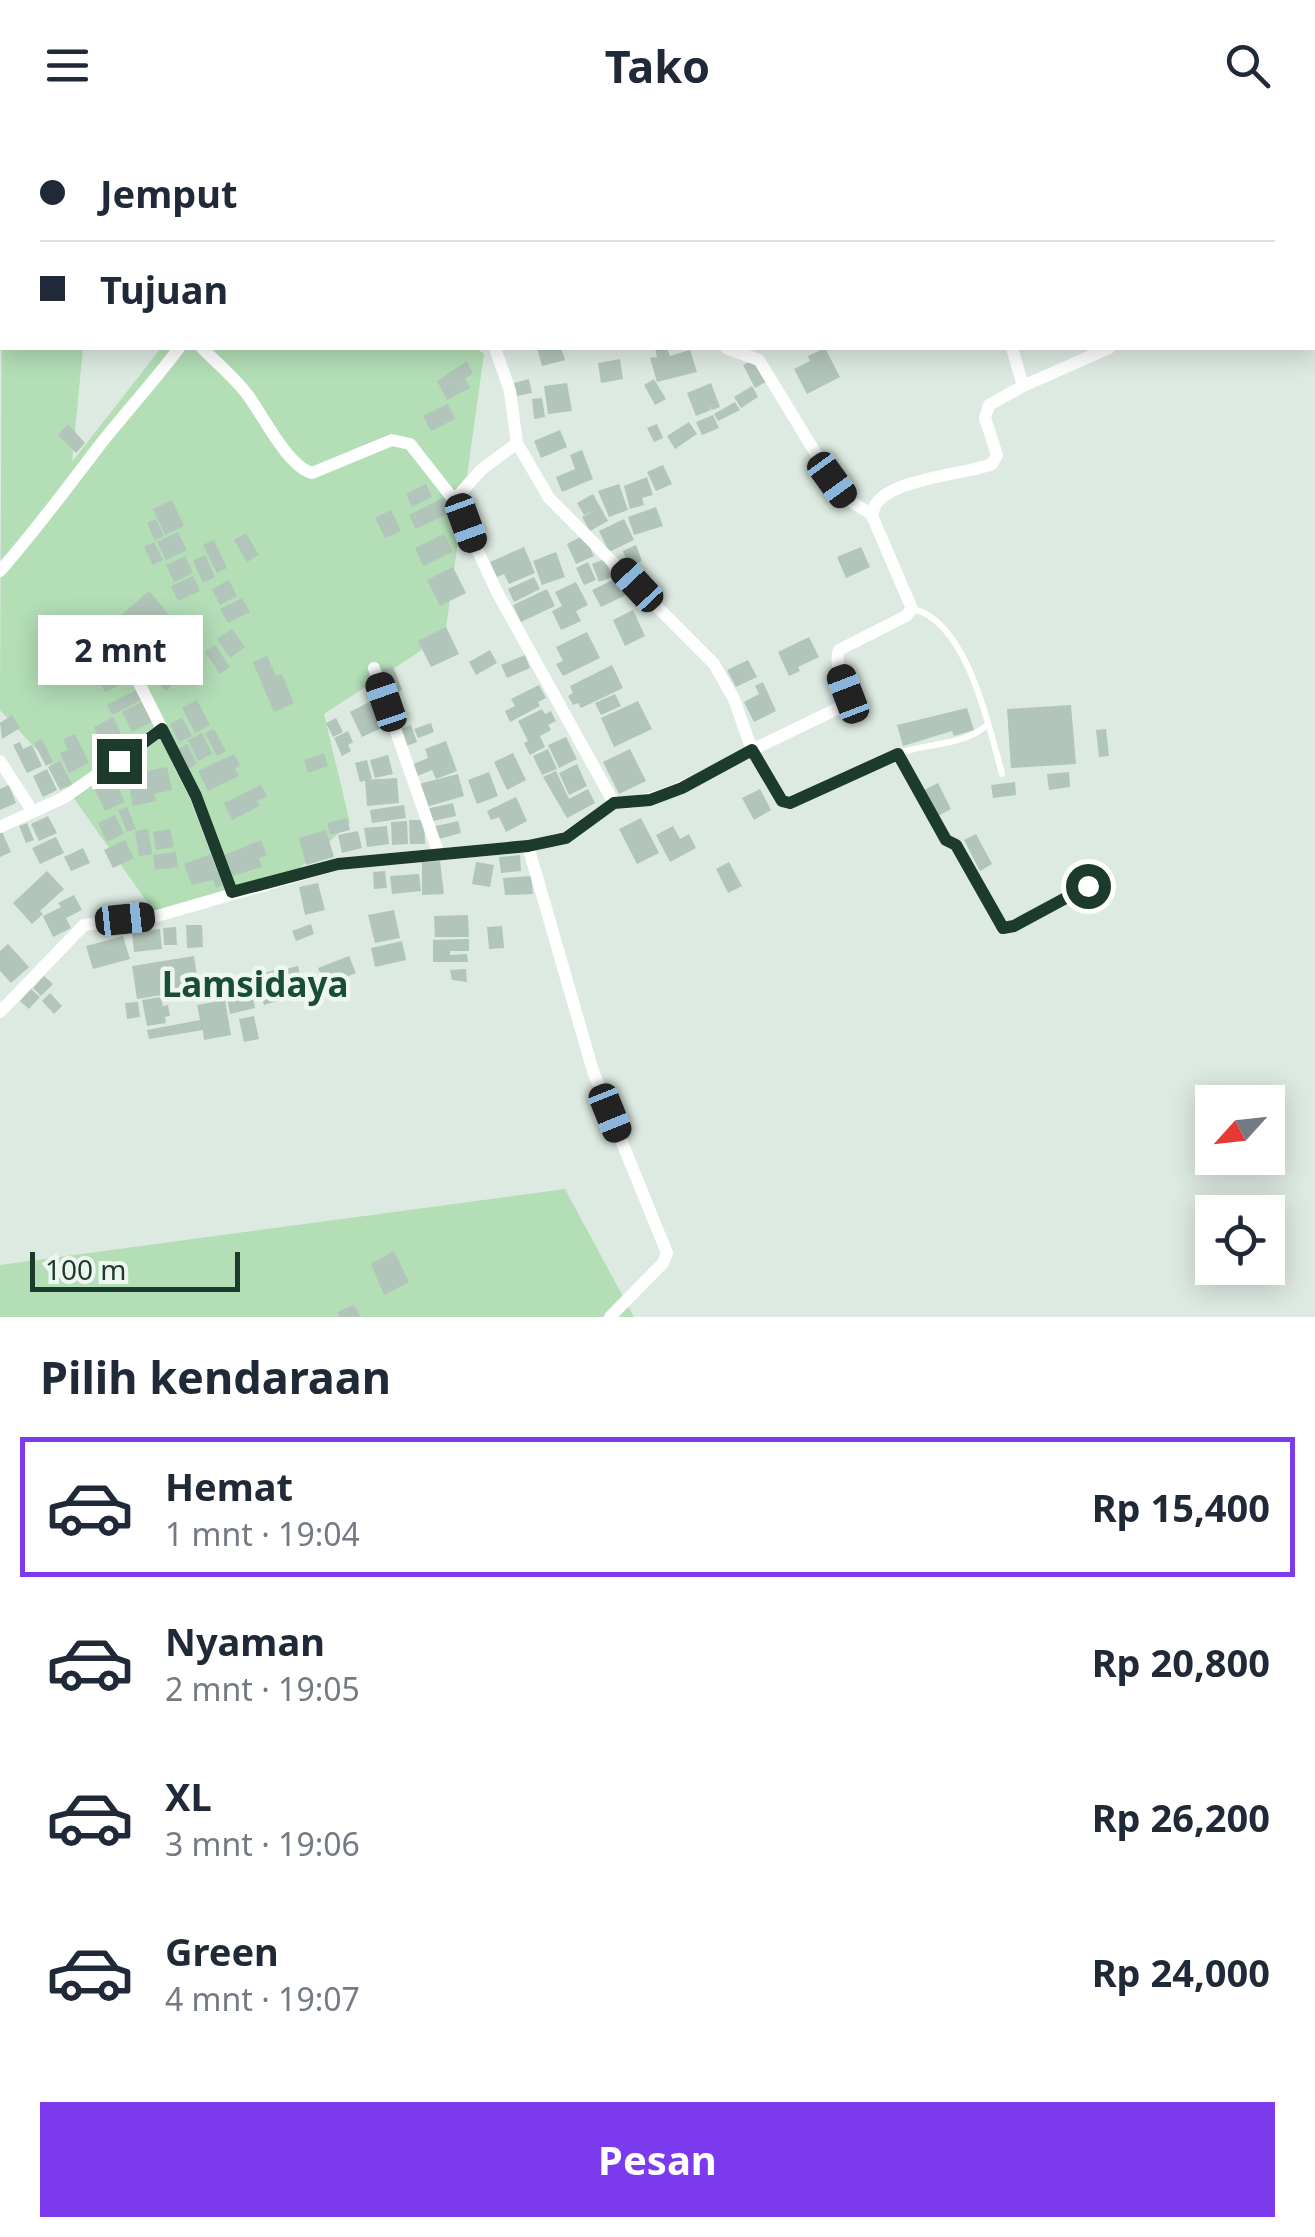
<!DOCTYPE html>
<html lang="id">
<head>
<meta charset="utf-8">
<style>
  :root { --surface:#fff; --page:#f2f2f3; --text:#1f2937; --muted:#747a83; --line:#e0e1e3; --accent:#7c3aed }
  body { margin:0; font-family:"Noto Sans",sans-serif; background:var(--page); color:var(--text); height:100vh; display:flex; flex-direction:column; font-size:38px; white-space:nowrap }
  * { box-sizing:border-box; margin:0 }
  p { font-size:32px; color:var(--muted) }
  .icon { flex:none; width:55px; height:55px; fill:none; stroke:currentColor; stroke-width:2; stroke-linecap:round; stroke-linejoin:round }
  .map { position:relative; height:1187px; overflow:hidden }
  .sheet { display:flex; flex-direction:column; background:var(--surface); flex:1 }
  .sheet>* { flex:none }
  .hud { position:absolute; left:0px; top:0px; width:1315px; height:220px; box-shadow:0 5px 25px #0003; display:grid; align-content:center; height:220px; padding:0 40px; background:var(--surface) }
  .needle { width:65px; rotate:243deg }
  .controls { position:absolute; left:1195px; top:955px; display:grid; gap:20px }
  .controls a { display:grid; place-items:center; width:90px; height:90px; border-radius:0px; background:var(--surface); box-shadow:0 5px 25px #0003; font-size:50px }
  .scale { position:absolute; left:30px; bottom:25px; width:210px; box-sizing:border-box; padding-left:10px; border:5px solid #1d3b2d; border-top:0; font-size:28px; line-height:35px; white-space:nowrap; color:#1d3b2d; -webkit-text-stroke:8px #edf7f0; paint-order:stroke }
  .end { position:absolute; width:45px; height:45px; margin:-22px; border:12px solid #1d3b2d; background:#fff; box-shadow:0 0 0 5px #fff }
  .from { border-radius:50% }
  .bubble { position:absolute; height:70px; border-radius:0px; background:var(--surface); box-shadow:0 5px 25px #0003; font-size:32px; font-weight:700; line-height:70px; text-align:center }
  .car { position:absolute; width:30px; height:60px; margin:-30px -15px; border-radius:12px; box-shadow:0 0 8px 2px #0007; background:linear-gradient(#222 24%,#8ab4d8 0 40%,#222 0 76%,#8ab4d8 0 86%,#222 0) }
  .hud b { display:flex; align-items:center; gap:35px; height:95px; font-size:38px }
  .hud b+b { border-top:2px solid var(--line) }
  .hud i { width:25px; height:25px; background:var(--text) }
  ul { padding:0; list-style:none }
  li { display:flex; align-items:center; gap:30px; height:140px; margin:0 20px 15px; padding:0 20px; border:5px solid transparent; border-radius:0px }
  li div { flex:1 }
  li b { display:block; font-size:38px }
  li em { font-style:normal; font-weight:700 }
  li.selected { border-color:var(--accent) }
  li>.icon { width:90px; height:90px; stroke-width:1.5 }
  h2 { padding:0 40px; font-size:45px; line-height:120px }
  .button { display:flex; gap:20px; margin-top:auto; padding:20px 40px }
  .button a { flex:1; height:115px; border-radius:0px; background:var(--accent); color:#fff; font-size:40px; font-weight:700; line-height:115px; text-align:center }
  header { display:flex; justify-content:space-between; align-items:center; height:130px; padding:0 40px; background:var(--surface); font-size:45px; font-weight:700 }
  .map>svg:first-child { display:block }
  .green { fill:#b3deb6 }
  .building { fill:#b2c5ba }
  .lines { fill:none; stroke-linecap:round; stroke-linejoin:round }
  .service { stroke:#fff; stroke-width:6 }
  .minor { stroke:#fff; stroke-width:12 }
  .route { stroke:#1d3b2d; stroke-width:12 }
  .labels { text-anchor:middle; dominant-baseline:central; stroke-width:9; stroke-linejoin:round; paint-order:stroke }
  .quarter-label { font-size:35px; font-weight:bold; fill:#184e37; stroke:#edf7f0 }
</style>
</head>
<body>
<header><svg class="icon" aria-label="menu" viewBox="0 0 24 24"><path d="M4 6h16M4 12h16M4 18h16"/></svg>Tako<svg class="icon" aria-label="search" viewBox="0 0 24 24"><circle cx="10" cy="10" r="6"/><path d="M15 15l6 6"/></svg></header>
<div class="map">
<svg width="1315" height="1187" viewBox="0 0 1315 1187">
  <rect width="100%" height="100%" fill="#ddeae2"/>
  <path class="green" d="M2,129V218H83L72,332L161,218H476L484,224L445,505L324,584L350,693L288,749L157,786L49,633L0,580Z
    M565,1059L634,1187H0V1135Z"/>
  <path class="building" d="M537,218H561L565,230L542,236Z
    M655,218H667L670,226L690,220L697,242L657,252L650,228L657,227Z
    M825,218L840,247L807,264L794,239L810,231L808,226Z
    M620,229L623,249L601,253L598,233Z
    M755,229L766,252L755,258L743,235Z
    M467,231L473,244L465,248L470,258L447,270L437,251Z
    M529,249L532,263L517,266L514,253Z
    M654,249L666,269L655,275L644,255Z
    M567,253L572,281L548,284L544,256Z
    M711,253L720,277L712,280L709,275L711,280L696,286L687,263Z
    M752,256L758,267L741,278L734,267Z
    M542,268L545,287L534,289L532,269Z
    M735,272L740,280L718,291L714,284Z
    M448,274L455,289L431,301L423,286Z
    M713,285L719,298L702,305L696,292Z
    M689,292L697,304L675,319L667,306Z
    M68,294L85,313L76,323L58,305Z
    M657,294L663,308L654,312L647,298Z
    M560,300L567,317L541,328L534,311Z
    M582,320L593,349L562,362L556,347L575,339L570,325Z
    M663,335L672,354L656,361L647,342Z
    M647,347L653,365L642,368L644,375L630,379L624,356Z
    M426,354L432,367L412,377L406,364Z
    M619,354L628,380L609,387L598,361Z
    M593,364L608,391L590,401L582,387L597,379L584,385L577,373Z
    M443,368L450,383L416,399L409,385Z
    M172,370L184,396L165,405L153,379Z
    M656,377L663,396L634,405L628,387Z
    M391,380L401,401L385,408L375,388Z
    M156,389L164,406L155,410L147,393Z
    M624,389L634,410L609,422L599,401Z
    M178,402L187,420L166,430L157,412Z
    M246,403L259,425L247,432L234,410Z
    M444,404L453,422L423,436L415,418Z
    M584,405L594,426L576,434L567,414Z
    M214,410L227,438L217,443L203,415Z
    M154,412L163,430L153,435L144,417Z
    M636,415L642,431L636,433L640,443L632,445L623,421Z
    M524,417L535,443L509,454L504,444L497,447L490,432Z
    M861,417L870,437L846,448L837,427Z
    M556,422L565,447L542,455L533,431Z
    M205,425L215,447L203,453L193,431Z
    M185,426L193,443L174,452L166,435Z
    M605,429L612,447L599,452L592,434Z
    M588,432L596,450L584,455L576,438Z
    M453,437L466,463L440,476L427,450Z
    M193,446L200,461L178,471L171,456Z
    M534,447L540,459L514,472L508,459Z
    M617,448L626,465L601,477L592,460Z
    M229,450L237,466L220,475L212,459Z
    M576,452L588,475L576,481L581,491L561,500L552,481L562,476L555,462Z
    M547,459L555,476L521,492L513,475Z
    M149,461L170,486L138,514L117,489Z
    M242,468L250,482L228,493L220,479Z
    M633,480L645,506L625,516L613,490Z
    M446,497L459,524L431,537L418,511Z
    M232,499L245,517L230,528L217,509Z
    M587,502L600,528L563,546L556,534L563,531L556,517Z
    M88,505L101,522L80,537L67,520Z
    M809,507L819,527L798,537L800,541L789,546L778,522Z
    M215,515L230,537L220,544L205,522Z
    M172,518L191,537L166,561L147,543Z
    M490,520L497,533L476,545L469,532Z
    M525,525L530,538L507,548L501,535Z
    M267,526L276,546L282,544L294,573L274,582L253,532Z
    M748,530L757,547L736,557L727,540Z
    M113,534L123,553L105,562L95,544Z
    M612,535L623,558L581,578L578,573L573,575L568,566L573,563L570,556Z
    M393,536L402,560L388,565L379,541Z
    M763,552L776,581L754,592L744,572L759,564L755,556Z
    M539,555L546,568L538,572L540,576L510,592L505,581L515,576L511,569Z
    M138,559L143,569L112,585L107,575Z
    M615,564L621,576L601,585L595,573Z
    M197,570L210,595L195,603L182,578Z
    M144,571L155,590L132,602L122,582Z
    M371,571L384,597L362,607L350,582Z
    M638,571L652,599L614,617L601,588Z
    M1071,575L1076,634L1011,638L1007,579Z
    M967,578L974,600L954,606L952,601L903,616L897,595Z
    M542,579L545,584L551,581L556,591L548,595L551,600L540,606L545,617L530,625L524,613L528,611L518,591Z
    M12,585L20,598L2,609L0,593Z
    M113,587L126,614L107,623L94,597Z
    M182,588L192,606L179,612L170,594Z
    M336,588L343,602L333,607L326,593Z
    M431,593L434,602L418,608L414,599Z
    M411,595L417,612L406,616L400,599Z
    M214,599L226,621L217,626L205,603Z
    M1106,599L1109,626L1099,627L1096,600Z
    M348,601L353,612L348,615L351,621L342,626L334,608Z
    M202,603L212,624L198,631L188,610Z
    M75,604L89,633L69,643L60,623L68,620L63,609Z
    M566,607L577,629L559,638L548,615Z
    M42,609L53,632L46,636L34,613Z
    M446,611L457,641L436,649L432,640L415,647L411,635L428,628L425,619Z
    M20,612L23,619L32,615L42,636L27,643L13,615Z
    M187,614L197,634L184,641L174,621Z
    M548,619L557,639L542,645L533,626Z
    M630,619L646,651L619,664L603,632Z
    M324,623L328,636L308,643L304,630Z
    M513,623L526,650L507,660L494,632Z
    M234,624L240,635L235,638L239,646L208,661L198,641Z
    M388,625L393,644L375,648L370,630Z
    M367,630L372,649L360,652L355,633Z
    M60,631L72,654L60,660L48,637Z
    M577,634L587,656L569,665L559,643Z
    M167,637L172,660L154,664L156,671L133,676L127,645Z
    M47,639L57,660L43,667L33,646Z
    M556,641L569,669L588,659L595,673L567,688L543,647Z
    M489,642L498,666L477,674L468,650Z
    M1069,642L1070,657L1049,660L1047,644Z
    M458,644L464,666L426,677L419,654Z
    M397,648L399,673L367,676L365,650Z
    M115,650L125,672L105,681L95,660Z
    M1015,652L1016,665L993,668L991,655Z
    M938,653L951,679L938,686L924,660Z
    M9,655L16,673L0,680V659Z
    M261,655L267,666L257,671L260,676L232,690L224,673Z
    M760,659L771,680L754,690L742,668Z
    M516,667L527,691L506,702L499,687L491,690L487,681Z
    M453,673L456,686L429,692L426,679Z
    M404,675L406,688L372,693L370,680Z
    M127,677L136,699L127,702L118,680Z
    M115,685L124,704L107,712L98,693Z
    M48,686L57,703L39,711L31,694Z
    M347,688L350,700L330,705L327,693Z
    M641,688L659,723L637,734L619,699Z
    M409,690H424L425,714H410Z
    M407,691L408,714L392,715L391,692Z
    M458,691L461,703L435,710L432,697Z
    M27,693L34,710L26,713L19,696Z
    M387,696L389,714L367,717L364,698Z
    M673,696L680,709L689,704L696,718L670,732L656,705Z
    M0,697L11,722L0,727Z
    M148,699L152,724L139,726L135,701Z
    M170,699L174,717L156,720L153,702Z
    M326,700L334,727L306,735L299,708Z
    M358,701L362,718L342,723L338,705Z
    M976,704L992,734L980,741L964,710Z
    M56,707L64,723L40,734L32,718Z
    M125,710L134,728L113,738L104,720Z
    M261,710L267,725L259,728L262,737L233,746L224,725Z
    M83,718L90,733L71,741L64,727Z
    M176,722L178,737L155,740L153,725Z
    M211,724L223,755L216,758L213,750L192,755L184,734Z
    M520,725L521,741L501,743L499,727Z
    M440,731L444,764L422,765V732Z
    M476,732L494,735L490,757L472,754Z
    M729,732L742,756L728,763L716,739Z
    M47,741L64,759L40,781L43,784L32,794L13,773Z
    M385,741L387,758L374,759L373,742Z
    M419,744L421,761L392,764L390,746Z
    M531,746L533,764L505,765L503,748Z
    M318,753L325,780L305,785L299,757Z
    M74,765L82,780L66,788L71,798L53,807L43,786L61,777L58,773Z
    M394,780L400,808L375,813L368,785Z
    M468,785L469,807H435L434,786Z
    M311,794L314,804L296,811L292,801Z
    M186,795H202L203,817L187,818Z
    M502,796L504,818L489,819L487,797Z
    M176,797L177,815H164L163,798Z
    M160,799L162,819L134,822L132,802Z
    M123,806L130,829L93,839L86,816Z
    M469,809V821H450V825L467,824L468,832H433V810Z
    M402,811L406,830L375,837L371,818Z
    M8,814L29,837L11,853L0,841V821Z
    M194,826L199,859L137,869L132,836Z
    M349,826L356,843L325,855L318,838Z
    M298,836L305,866L288,870L281,840Z
    M466,839L467,852L452,850L450,840Z
    M275,840L284,869L264,875L255,846Z
    M44,846L53,854L41,866L33,858Z
    M31,859L40,867L29,879L20,871Z
    M252,862L255,878L230,884L227,868Z
    M50,863L62,876L54,884L42,871Z
    M161,867L163,876L168,875L170,886L165,887L166,893L147,896L142,870Z
    M225,870L231,905L204,910L203,900L149,909L147,900L200,890L197,875Z
    M138,872L140,887L127,889L125,873Z
    M254,886L259,909L244,912L239,889Z
    M394,1121L409,1152L384,1165L371,1134Z
    M354,1175L361,1187H339L337,1182Z"/>
  <g class="lines">
    <path class="service" d="M913,479C967,491 989,597 1002,644
      M752,620L782,671L789,673C830,661 865,633 906,621C934,613 964,615 987,595
      M898,624L946,710L956,715L1003,798L1014,796L1088,757"/>
    <path class="minor" d="M648,0L649,2
      M846,0L847,2
      M157,2L158,0
      M575,2V0
      M0,7L2,11
      M1312,73L1315,72
      M202,218C217,233 234,247 247,264C263,285 287,336 312,343L392,310L410,314L454,370
      M726,218L759,230L832,350L844,367L871,384
      M1012,218L1023,256
      M517,313L549,368L714,534L734,569L752,620C708,643 664,674 614,673
      M0,441C35,401 64,362 96,320C123,285 153,253 179,218
      M374,538L438,722
      M134,543L196,667L232,762
      M752,620L845,575C852,556 832,540 839,520L906,486L912,479L873,388C867,349 968,345 992,334L997,325L985,288L989,275L1023,256L1109,218
      M0,631L33,682
      M0,697L65,667L162,599
      M528,716L593,941L667,1123L663,1133L610,1187
      M0,882L84,795L157,786L338,734L528,716L566,708L614,673L497,462L454,370L481,340L517,313L510,261L495,218"/>
  </g>
  <g class="lines">
    <path class="route" d="M119,631L162,599L196,666L232,762L338,734L528,716L566,708L614,673L650,670L682,658L752,620L782,671L790,673L898,624L946,710L956,715L1003,798L1014,796L1088,756"/>
  </g>
  <g class="labels">
    <g class="quarter-label">
      <text x="255" y="853">Lamsidaya</text>
    </g>
  </g>
</svg>
<div class="controls">
<a><svg class="needle" viewBox="-14 -14 28 28"><path d="M0-13l5 13h-10z" fill="#e53935"/><path d="M0 13l5-13h-10z" fill="#747a83"/></svg></a>
<a><svg class="icon" aria-label="locate" viewBox="0 0 24 24"><circle cx="12" cy="12" r="6"/><path d="M12 2v4M12 18v4M2 12h4M18 12h4"/></svg></a>
</div>
<div class="scale">100 m</div>
<i class="end from" style="left:1088px;top:756px"></i>
<i class="end" style="left:119px;top:631px"></i>
<div class="bubble" style="left:38px;top:485px;width:165px">2 mnt</div>
<i class="car" style="left:832px;top:350px;rotate:144deg"></i>
<i class="car" style="left:466px;top:393px;rotate:160deg"></i>
<i class="car" style="left:637px;top:455px;rotate:317deg"></i>
<i class="car" style="left:848px;top:564px;rotate:339deg"></i>
<i class="car" style="left:386px;top:572px;rotate:341deg"></i>
<i class="car" style="left:125px;top:789px;rotate:84deg"></i>
<i class="car" style="left:610px;top:983px;rotate:158deg"></i>
<div class="hud">
<b><i class="from"></i>Jemput</b>
<b><i></i>Tujuan</b>
</div>
</div>
<section class="sheet">
<h2>Pilih kendaraan</h2>
<ul>
<li class="selected"><svg class="icon" aria-label="car" viewBox="0 0 24 24"><path d="M5 17H2v-5l4-1 3-4h7l3 4 3 1v5h-3M9 17h6M6 11h13"/><circle cx="7" cy="17" r="2"/><circle cx="17" cy="17" r="2"/></svg><div><b>Hemat</b><p>1 mnt · 19:04</p></div><em>Rp 15,400</em></li>
<li><svg class="icon" aria-label="car" viewBox="0 0 24 24"><path d="M5 17H2v-5l4-1 3-4h7l3 4 3 1v5h-3M9 17h6M6 11h13"/><circle cx="7" cy="17" r="2"/><circle cx="17" cy="17" r="2"/></svg><div><b>Nyaman</b><p>2 mnt · 19:05</p></div><em>Rp 20,800</em></li>
<li><svg class="icon" aria-label="car" viewBox="0 0 24 24"><path d="M5 17H2v-5l4-1 3-4h7l3 4 3 1v5h-3M9 17h6M6 11h13"/><circle cx="7" cy="17" r="2"/><circle cx="17" cy="17" r="2"/></svg><div><b>XL</b><p>3 mnt · 19:06</p></div><em>Rp 26,200</em></li>
<li><svg class="icon" aria-label="car" viewBox="0 0 24 24"><path d="M5 17H2v-5l4-1 3-4h7l3 4 3 1v5h-3M9 17h6M6 11h13"/><circle cx="7" cy="17" r="2"/><circle cx="17" cy="17" r="2"/></svg><div><b>Green</b><p>4 mnt · 19:07</p></div><em>Rp 24,000</em></li>
</ul>
<div class="button"><a>Pesan</a></div>
</section>
</body>
</html>
